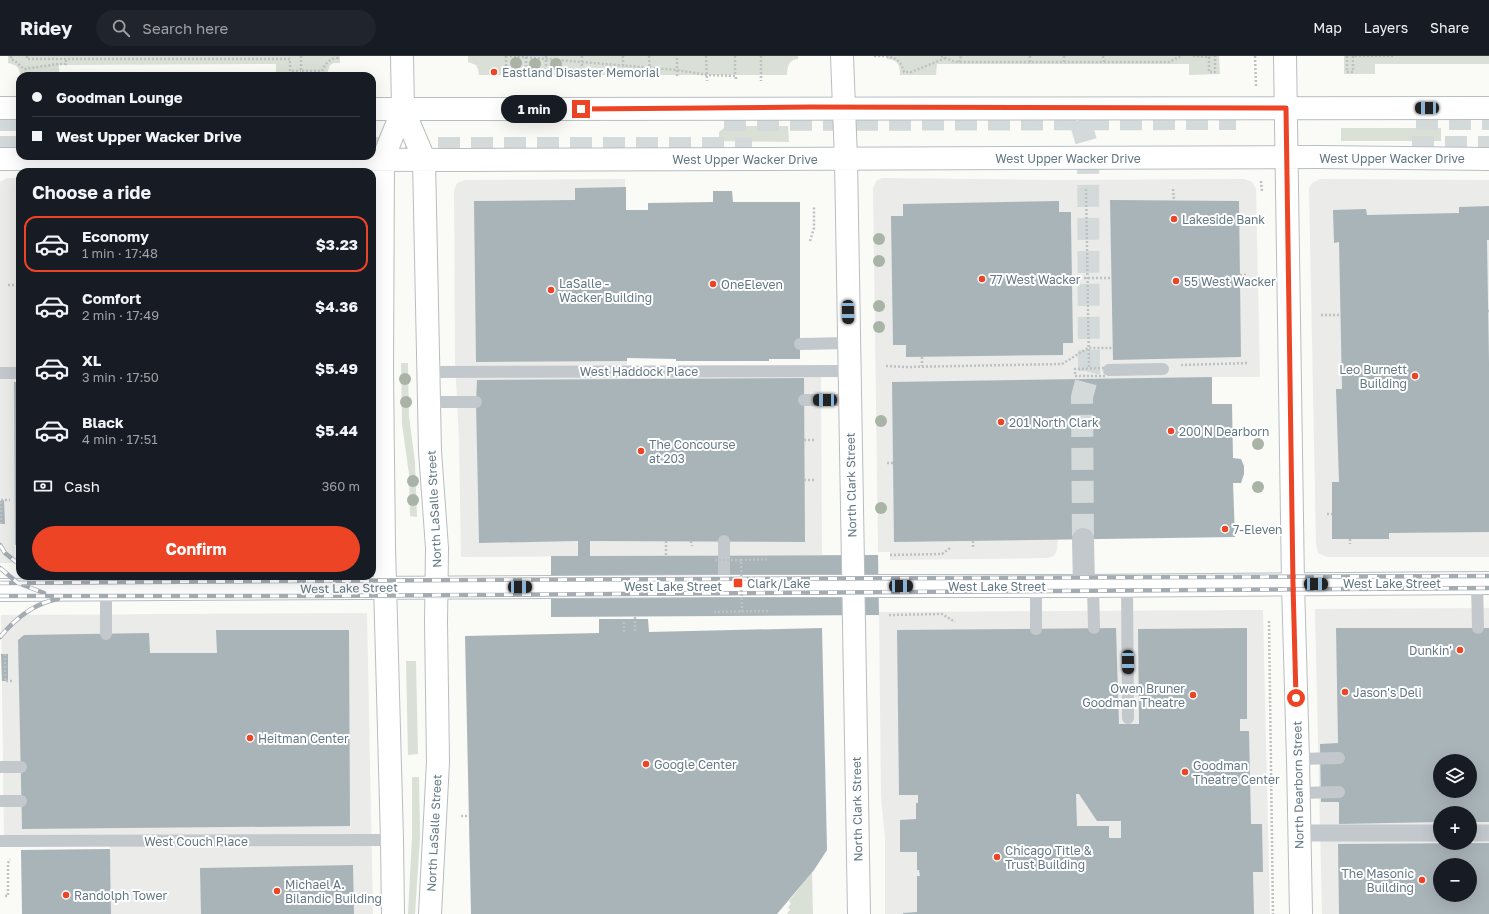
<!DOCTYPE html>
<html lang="en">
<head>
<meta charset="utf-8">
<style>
  :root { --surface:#171b24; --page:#20242c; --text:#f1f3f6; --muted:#9ea1a6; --line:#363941; --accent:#ec4425 }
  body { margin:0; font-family:"Golos Text",sans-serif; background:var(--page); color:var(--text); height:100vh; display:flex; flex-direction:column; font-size:15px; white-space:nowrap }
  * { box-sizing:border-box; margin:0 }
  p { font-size:13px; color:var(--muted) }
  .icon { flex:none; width:22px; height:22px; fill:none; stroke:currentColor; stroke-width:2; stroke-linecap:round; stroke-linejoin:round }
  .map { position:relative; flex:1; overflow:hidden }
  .side { position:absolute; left:16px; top:112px; width:360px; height:412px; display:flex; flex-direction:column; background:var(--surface); border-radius:12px; box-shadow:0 4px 16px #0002 }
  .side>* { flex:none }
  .hud { position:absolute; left:16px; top:16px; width:360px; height:88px; border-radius:12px; box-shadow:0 4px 16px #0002; display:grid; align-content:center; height:88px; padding:0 16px; background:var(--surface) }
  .tools { position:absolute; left:1433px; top:698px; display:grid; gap:8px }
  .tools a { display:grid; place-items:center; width:44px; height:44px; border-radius:50%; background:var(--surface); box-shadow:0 4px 16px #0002; font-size:20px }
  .end { position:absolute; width:18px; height:18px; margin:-9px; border:5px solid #ec4425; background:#fff; box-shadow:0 0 0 2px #fff }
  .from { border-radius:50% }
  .bubble { position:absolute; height:28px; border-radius:14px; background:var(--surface); box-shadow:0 4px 16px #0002; font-size:13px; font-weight:700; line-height:28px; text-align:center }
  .car { position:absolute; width:12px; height:24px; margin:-12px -6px; border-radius:5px; box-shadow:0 0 3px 1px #0007; background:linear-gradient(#222 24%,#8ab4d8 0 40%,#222 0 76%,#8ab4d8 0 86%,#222 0) }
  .hud b { display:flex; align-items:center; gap:14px; height:38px; font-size:15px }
  .hud b+b { border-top:1px solid var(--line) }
  .hud i { width:10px; height:10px; background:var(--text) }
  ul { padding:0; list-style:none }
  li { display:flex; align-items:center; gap:12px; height:56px; margin:0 8px 6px; padding:0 8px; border:2px solid transparent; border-radius:12px }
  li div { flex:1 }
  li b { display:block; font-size:15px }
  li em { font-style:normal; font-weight:700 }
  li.selected { border-color:var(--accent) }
  li>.icon { width:36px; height:36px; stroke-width:1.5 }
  h2 { padding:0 16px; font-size:18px; line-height:48px }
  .pay { display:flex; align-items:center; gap:10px; height:44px; padding:0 16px; font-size:15px }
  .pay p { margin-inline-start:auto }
  .primary-button { display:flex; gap:8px; margin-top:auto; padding:8px 16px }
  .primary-button a { flex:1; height:46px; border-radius:24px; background:var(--accent); color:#fff; font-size:16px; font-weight:700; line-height:46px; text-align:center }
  header { display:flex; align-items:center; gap:24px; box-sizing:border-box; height:56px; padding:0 20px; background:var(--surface); border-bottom:1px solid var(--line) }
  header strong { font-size:19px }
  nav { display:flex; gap:22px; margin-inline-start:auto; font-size:14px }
  .search { width:280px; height:36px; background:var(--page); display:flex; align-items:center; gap:10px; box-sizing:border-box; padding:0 14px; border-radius:22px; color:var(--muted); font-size:15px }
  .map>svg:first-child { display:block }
  .built { fill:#ebebea; fill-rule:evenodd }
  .green { fill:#dae0d6 }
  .building { fill:#a9b4b9; fill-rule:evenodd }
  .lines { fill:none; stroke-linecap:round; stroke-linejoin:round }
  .tertiary-tunnel { stroke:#d4dada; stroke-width:22; stroke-dasharray:22 11; stroke-linecap:butt }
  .trunk-tunnel { stroke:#d4dada; stroke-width:22; stroke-dasharray:22 11; stroke-linecap:butt }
  .secondary-casing { stroke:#b7bec2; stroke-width:24 }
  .path { stroke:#bdc1c3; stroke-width:2.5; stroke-dasharray:2 2; stroke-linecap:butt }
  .service { stroke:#c3c8cc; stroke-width:12 }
  .pedestrian { stroke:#c3c8cc; stroke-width:17 }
  .tertiary { stroke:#c3c8cc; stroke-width:22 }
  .secondary { stroke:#fff; stroke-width:22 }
  .rail-casing { stroke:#a4acb2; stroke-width:4.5 }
  .rail { stroke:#fff; stroke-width:3; stroke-dasharray:9; stroke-linecap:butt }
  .path-bridge { stroke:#bdc1c3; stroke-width:2.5; stroke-dasharray:2 2; stroke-linecap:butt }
  .tree { fill:#aab4a6 }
  .route { stroke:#ec4425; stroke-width:5 }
  .poi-dot { fill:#ec4425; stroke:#fff; stroke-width:1.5 }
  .labels { text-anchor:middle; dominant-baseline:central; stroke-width:4; stroke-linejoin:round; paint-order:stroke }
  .poi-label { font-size:12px; fill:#637884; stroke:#fff; text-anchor:start }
  .street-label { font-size:12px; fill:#637884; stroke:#fff }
</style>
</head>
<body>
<header>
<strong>Ridey</strong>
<div class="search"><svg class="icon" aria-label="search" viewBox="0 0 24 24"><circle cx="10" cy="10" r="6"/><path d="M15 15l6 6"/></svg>Search here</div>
<nav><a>Map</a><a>Layers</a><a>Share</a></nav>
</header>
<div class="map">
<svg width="1489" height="858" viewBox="0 0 1489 858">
  <rect width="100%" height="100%" fill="#fafaf7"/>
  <path class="built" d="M7,122H20V507H0V126Z
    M882,122L1058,124L1244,123L1252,126L1256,133L1260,321H1212L1058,483L1057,494L1054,500L1048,502L890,504V496H878V492L873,132L876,125Z
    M625,123L627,315H821L822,499L461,501L459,385L455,306L454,134L457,127L465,124Z
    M1320,123L1489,124V501H1328L1318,497L1316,488L1309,132L1312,127Z
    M1489,552V858H1322L1315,553ZM1440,705H1470V735H1440ZM1440,757H1470V787H1440ZM1440,809H1470V839H1440Z
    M1263,554L1270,858H885V783L881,740L879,556Z
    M367,557L373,858H111L110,785L4,784L1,559Z"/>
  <path class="green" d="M8,0H340V7H334L330,9L327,18H276V8L59,9V18H20C19,10 15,9 8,7Z
    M468,0H798V3C789,3 787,11 787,19H479L478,13L476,9L468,6Z
    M887,0H1219L1220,18L1189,19V8H937L936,19H900C900,9 898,4 887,3Z
    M1344,0H1489V8H1375V18H1344Z
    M735,70H788L789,86L721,85L719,82V76L724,72Z
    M1341,72H1441V85H1341Z
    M401,307H408L409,360L415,406L417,461L410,460L409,418L402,368Z
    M406,605H416L418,698L408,699Z
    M412,721H419L420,781L415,858H408L412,781Z
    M812,816L813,858H788L787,857L790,854L788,851L791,848L789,845Z"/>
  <path class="building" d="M626,131V154H648V147L713,146V135H732L733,146H800V303H769V305H676V303L627,302V305L476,306L474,145L575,144V132Z
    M16,144H20V307H16Z
    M1110,144L1239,145L1241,301L1113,304Z
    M1059,145V156H1071V165L1073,287H1063V299L906,301V289H893L891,160H903V148Z
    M1489,150V184H1487L1489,306V476L1389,477V483H1332V426H1339L1336,333H1342L1339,186L1334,187L1333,154L1366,153L1367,159L1459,157V151Z
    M1212,321V348H1232L1233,402L1241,403L1244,410V418L1241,427H1233L1235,481L894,486L892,326Z
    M804,322L805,486L590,485V500L878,499L879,559L551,561V500H578V485L479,487L476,346L477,324Z
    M14,326H20V489H15Z
    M4,444L5,468H0V445Z
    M599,563H648L649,576L822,572L827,794L814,814L777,858H471L465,580L599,577Z
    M1116,572L1119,668H1139L1138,573L1247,572V663H1240V675H1249L1251,768H1262L1263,816H1253L1254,858H903V857L917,856V820H920L919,814H917V796H900V764L916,763V747H918V739H899L897,574ZM1076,738H1079L1097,765H1121V782H1109V770H1077Z
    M1336,572H1489V766H1470V757H1440V766L1339,768V746H1321L1320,688L1338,687ZM1440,705H1470V735H1440Z
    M216,574H349L350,770L22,773L18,584L24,579L149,577L150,597H217Z
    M1,598H8V625H2Z
    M1489,787V858H1339L1338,788ZM1440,809H1470V839H1440Z
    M110,793L111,858H22L21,794Z
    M353,809L354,858H201L200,812Z"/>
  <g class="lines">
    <path class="tertiary-tunnel" d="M1080,64L1088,92L1089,315L1082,341L1083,483"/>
    <path class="trunk-tunnel" d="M1416,63H1489
      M0,64H20
      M724,64L1236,63
      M0,91H20
      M1412,91H1489
      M372,92H752"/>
    <g class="secondary-casing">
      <path id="secondary" d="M402,0L403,53L424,103L430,395L437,492L436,566L438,706L430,858
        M842,0L846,103L859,858
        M1285,0L1293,528L1298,703L1301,858
        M0,52H20
        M372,53C744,53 1117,52 1489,52
        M0,103L465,104L1320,101L1489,103
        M0,534L724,530H1084L1489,527
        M393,858L392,784L384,491L382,316L383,103L403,53"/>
    </g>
    <path class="path" d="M11,0V3L15,5L24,13L58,8H66V3
      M27,0V3H290V15H301
      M301,0V15H322C325,8 330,2 338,2V0
      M506,0V19
      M510,0L677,14L707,19L736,20V25
      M546,0V19
      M582,0V19
      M623,0V19
      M649,0L650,20
      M706,0L707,25
      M735,0V19
      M761,0V25
      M874,0C890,0 900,0 904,16H911L946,2
      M941,0L955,6H1169L1181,0
      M1064,0V8
      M1103,0L1104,6
      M1193,0L1209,1V16H1215V0
      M1255,0L1256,30
      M1347,0V16H1353V0H1393
      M959,6L961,0
      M1030,6V0
      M526,19V1
      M677,20V0
      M1261,125L1262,136
      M1086,133L1089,313
      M1173,133L1174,145
      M810,185L814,172V151
      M1240,219H1246
      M1072,222H1111
      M8,229H16
      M1488,255H1489
      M1321,259H1341
      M922,301V310
      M1181,309L1249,307
      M886,310L906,311L1062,308L1088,292H1113
      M1105,312V320H1075V313Z
      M804,384H814
      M887,407H893
      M804,424H814
      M1327,458H1332
      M1,468V444H10
      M1350,483V488
      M666,485V500
      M691,485L692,490
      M973,485V491
      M890,499L942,498L950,492
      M741,504L769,503
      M714,556L769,555
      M889,559L942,558L955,566
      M635,561V576
      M1269,565L1273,858
      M624,566V576
      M5,598V625H12
      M461,760H469
      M5,840H8V807L10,803"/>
    <path class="service" d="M800,288L849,287
      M1109,314L1163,313
      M429,316L849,315
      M0,317H20
      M804,344H849
      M429,346H476
      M724,485V530
      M1477,527L1478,572
      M1127,529L1128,662
      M1036,530V573
      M1093,530L1094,572
      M106,534V578
      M1298,703L1339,702
      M0,711H21
      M1299,737L1339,736
      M0,745H21
      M0,785L392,784"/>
    <path class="pedestrian" d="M1300,777H1440
      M1470,777H1489"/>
    <path class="tertiary" d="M1083,483L1084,530"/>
    <use href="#secondary" class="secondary"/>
    <g class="rail-casing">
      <path id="rail" d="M0,489L5,497L20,509
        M0,512L18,527L44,537
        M0,527L463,524L1489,520
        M0,540H307L1489,532
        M0,581C15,563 34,547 58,543"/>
    </g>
    <use href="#rail" class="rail"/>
    <path class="path-bridge" d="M715,504H741L742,556"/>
  </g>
  <g class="tree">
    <circle cx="516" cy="7" r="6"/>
    <circle cx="535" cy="8" r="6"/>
    <circle cx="556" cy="8" r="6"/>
    <circle cx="879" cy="183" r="6"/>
    <circle cx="879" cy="205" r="6"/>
    <circle cx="879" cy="250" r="6"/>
    <circle cx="879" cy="271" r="6"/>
    <circle cx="405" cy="323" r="6"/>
    <circle cx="406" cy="346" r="6"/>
    <circle cx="881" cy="365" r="6"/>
    <circle cx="1258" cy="388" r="6"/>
    <circle cx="413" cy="425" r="6"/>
    <circle cx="1258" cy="431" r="6"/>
    <circle cx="413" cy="444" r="6"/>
    <circle cx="881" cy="452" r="6"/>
  </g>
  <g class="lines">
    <path class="route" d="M581,53L810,51L1286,52L1293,528L1296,642"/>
  </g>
  <g class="poi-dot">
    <circle cx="494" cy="16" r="4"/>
    <circle cx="1174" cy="163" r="4"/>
    <circle cx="982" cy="223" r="4"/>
    <circle cx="1176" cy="225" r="4"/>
    <circle cx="713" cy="228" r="4"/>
    <circle cx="551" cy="234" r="4"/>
    <circle cx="1415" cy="320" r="4"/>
    <circle cx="1001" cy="366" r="4"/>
    <circle cx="1171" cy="375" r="4"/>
    <circle cx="641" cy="395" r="4"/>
    <circle cx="1225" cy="473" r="4"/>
    <rect x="733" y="522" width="10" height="10" rx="2"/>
    <circle cx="1460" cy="594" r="4"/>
    <circle cx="1345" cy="636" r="4"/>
    <circle cx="1193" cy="639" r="4"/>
    <circle cx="250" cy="682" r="4"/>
    <circle cx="646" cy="708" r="4"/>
    <circle cx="1185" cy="716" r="4"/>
    <circle cx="997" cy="801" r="4"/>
    <circle cx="1422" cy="824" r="4"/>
    <circle cx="277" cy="835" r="4"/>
    <circle cx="66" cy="839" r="4"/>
  </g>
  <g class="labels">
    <g class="poi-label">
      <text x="502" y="16">Eastland Disaster Memorial</text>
      <text x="1182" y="163">Lakeside Bank</text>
      <text x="990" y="223">77 West Wacker</text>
      <text x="1184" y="225">55 West Wacker</text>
      <text x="559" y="227">LaSalle -<tspan x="559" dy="14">Wacker Building</tspan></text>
      <text x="721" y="228">OneEleven</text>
      <text x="1407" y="313" text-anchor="end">Leo Burnett<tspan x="1407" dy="14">Building</tspan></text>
      <text x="1009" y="366">201 North Clark</text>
      <text x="1179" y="375">200 N Dearborn</text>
      <text x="649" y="388">The Concourse<tspan x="649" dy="14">at 203</tspan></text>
      <text x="1233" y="473">7-Eleven</text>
      <text x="747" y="527">Clark/Lake</text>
      <text x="1452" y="594" text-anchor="end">Dunkin'</text>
      <text x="1185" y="632" text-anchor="end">Owen Bruner<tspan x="1185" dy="14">Goodman Theatre</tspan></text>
      <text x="1353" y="636">Jason's Deli</text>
      <text x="258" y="682">Heitman Center</text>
      <text x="654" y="708">Google Center</text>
      <text x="1193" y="709">Goodman<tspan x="1193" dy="14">Theatre Center</tspan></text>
      <text x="1005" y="794">Chicago Title &amp;<tspan x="1005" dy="14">Trust Building</tspan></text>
      <text x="1414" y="817" text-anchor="end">The Masonic<tspan x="1414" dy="14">Building</tspan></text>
      <text x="285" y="828">Michael A.<tspan x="285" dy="14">Bilandic Building</tspan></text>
      <text x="74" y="839">Randolph Tower</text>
    </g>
    <g class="street-label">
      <text x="1068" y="102">West Upper Wacker Drive</text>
      <text x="1392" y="102">West Upper Wacker Drive</text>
      <text x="745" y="103">West Upper Wacker Drive</text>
      <text x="639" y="315">West Haddock Place</text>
      <text transform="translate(851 429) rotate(-91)">North Clark Street</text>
      <text transform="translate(434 453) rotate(-93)">North LaSalle Street</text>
      <text x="1392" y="527">West Lake Street</text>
      <text x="673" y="530">West Lake Street</text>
      <text x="997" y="530">West Lake Street</text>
      <text transform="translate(349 532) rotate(-1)">West Lake Street</text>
      <text transform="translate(1298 729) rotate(-91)">North Dearborn Street</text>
      <text transform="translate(857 753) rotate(-91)">North Clark Street</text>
      <text transform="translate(434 777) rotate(-87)">North LaSalle Street</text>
      <text x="196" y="785">West Couch Place</text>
    </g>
  </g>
</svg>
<div class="tools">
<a><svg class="icon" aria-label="layers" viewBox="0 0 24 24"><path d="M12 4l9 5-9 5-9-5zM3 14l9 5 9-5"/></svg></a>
<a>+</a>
<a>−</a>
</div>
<i class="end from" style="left:1296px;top:642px"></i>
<i class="end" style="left:581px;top:53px"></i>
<div class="bubble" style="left:501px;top:39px;width:66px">1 min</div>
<i class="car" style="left:1427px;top:52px;rotate:270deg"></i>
<i class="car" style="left:848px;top:256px;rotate:179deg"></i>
<i class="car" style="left:825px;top:344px;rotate:270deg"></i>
<i class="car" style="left:1316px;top:528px;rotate:90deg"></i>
<i class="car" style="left:901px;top:530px;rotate:90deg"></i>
<i class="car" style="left:520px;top:531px;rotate:90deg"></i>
<i class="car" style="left:1128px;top:606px;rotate:179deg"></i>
<div class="hud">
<b><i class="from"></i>Goodman Lounge</b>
<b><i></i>West Upper Wacker Drive</b>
</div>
<section class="side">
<h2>Choose a ride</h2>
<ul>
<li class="selected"><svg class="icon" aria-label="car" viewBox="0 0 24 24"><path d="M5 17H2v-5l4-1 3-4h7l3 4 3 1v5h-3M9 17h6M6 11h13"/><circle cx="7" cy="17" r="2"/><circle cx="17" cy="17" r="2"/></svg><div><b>Economy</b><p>1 min · 17:48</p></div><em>$3.23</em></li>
<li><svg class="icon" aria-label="car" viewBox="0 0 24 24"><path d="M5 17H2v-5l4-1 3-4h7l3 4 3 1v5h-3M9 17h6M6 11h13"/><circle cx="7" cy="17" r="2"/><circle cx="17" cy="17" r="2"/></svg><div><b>Comfort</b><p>2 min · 17:49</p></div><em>$4.36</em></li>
<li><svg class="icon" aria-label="car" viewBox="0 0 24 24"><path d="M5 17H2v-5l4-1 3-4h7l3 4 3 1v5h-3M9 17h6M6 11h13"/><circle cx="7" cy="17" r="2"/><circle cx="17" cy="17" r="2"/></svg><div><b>XL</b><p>3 min · 17:50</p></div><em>$5.49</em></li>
<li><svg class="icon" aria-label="car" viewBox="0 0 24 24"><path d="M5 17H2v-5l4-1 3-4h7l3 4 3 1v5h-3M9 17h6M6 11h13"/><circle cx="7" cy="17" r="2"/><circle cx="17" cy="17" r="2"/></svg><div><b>Black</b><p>4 min · 17:51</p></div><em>$5.44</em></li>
</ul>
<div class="pay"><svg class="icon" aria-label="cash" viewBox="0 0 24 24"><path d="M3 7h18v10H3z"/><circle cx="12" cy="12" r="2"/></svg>Cash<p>360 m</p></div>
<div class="primary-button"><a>Confirm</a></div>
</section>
</div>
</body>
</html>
